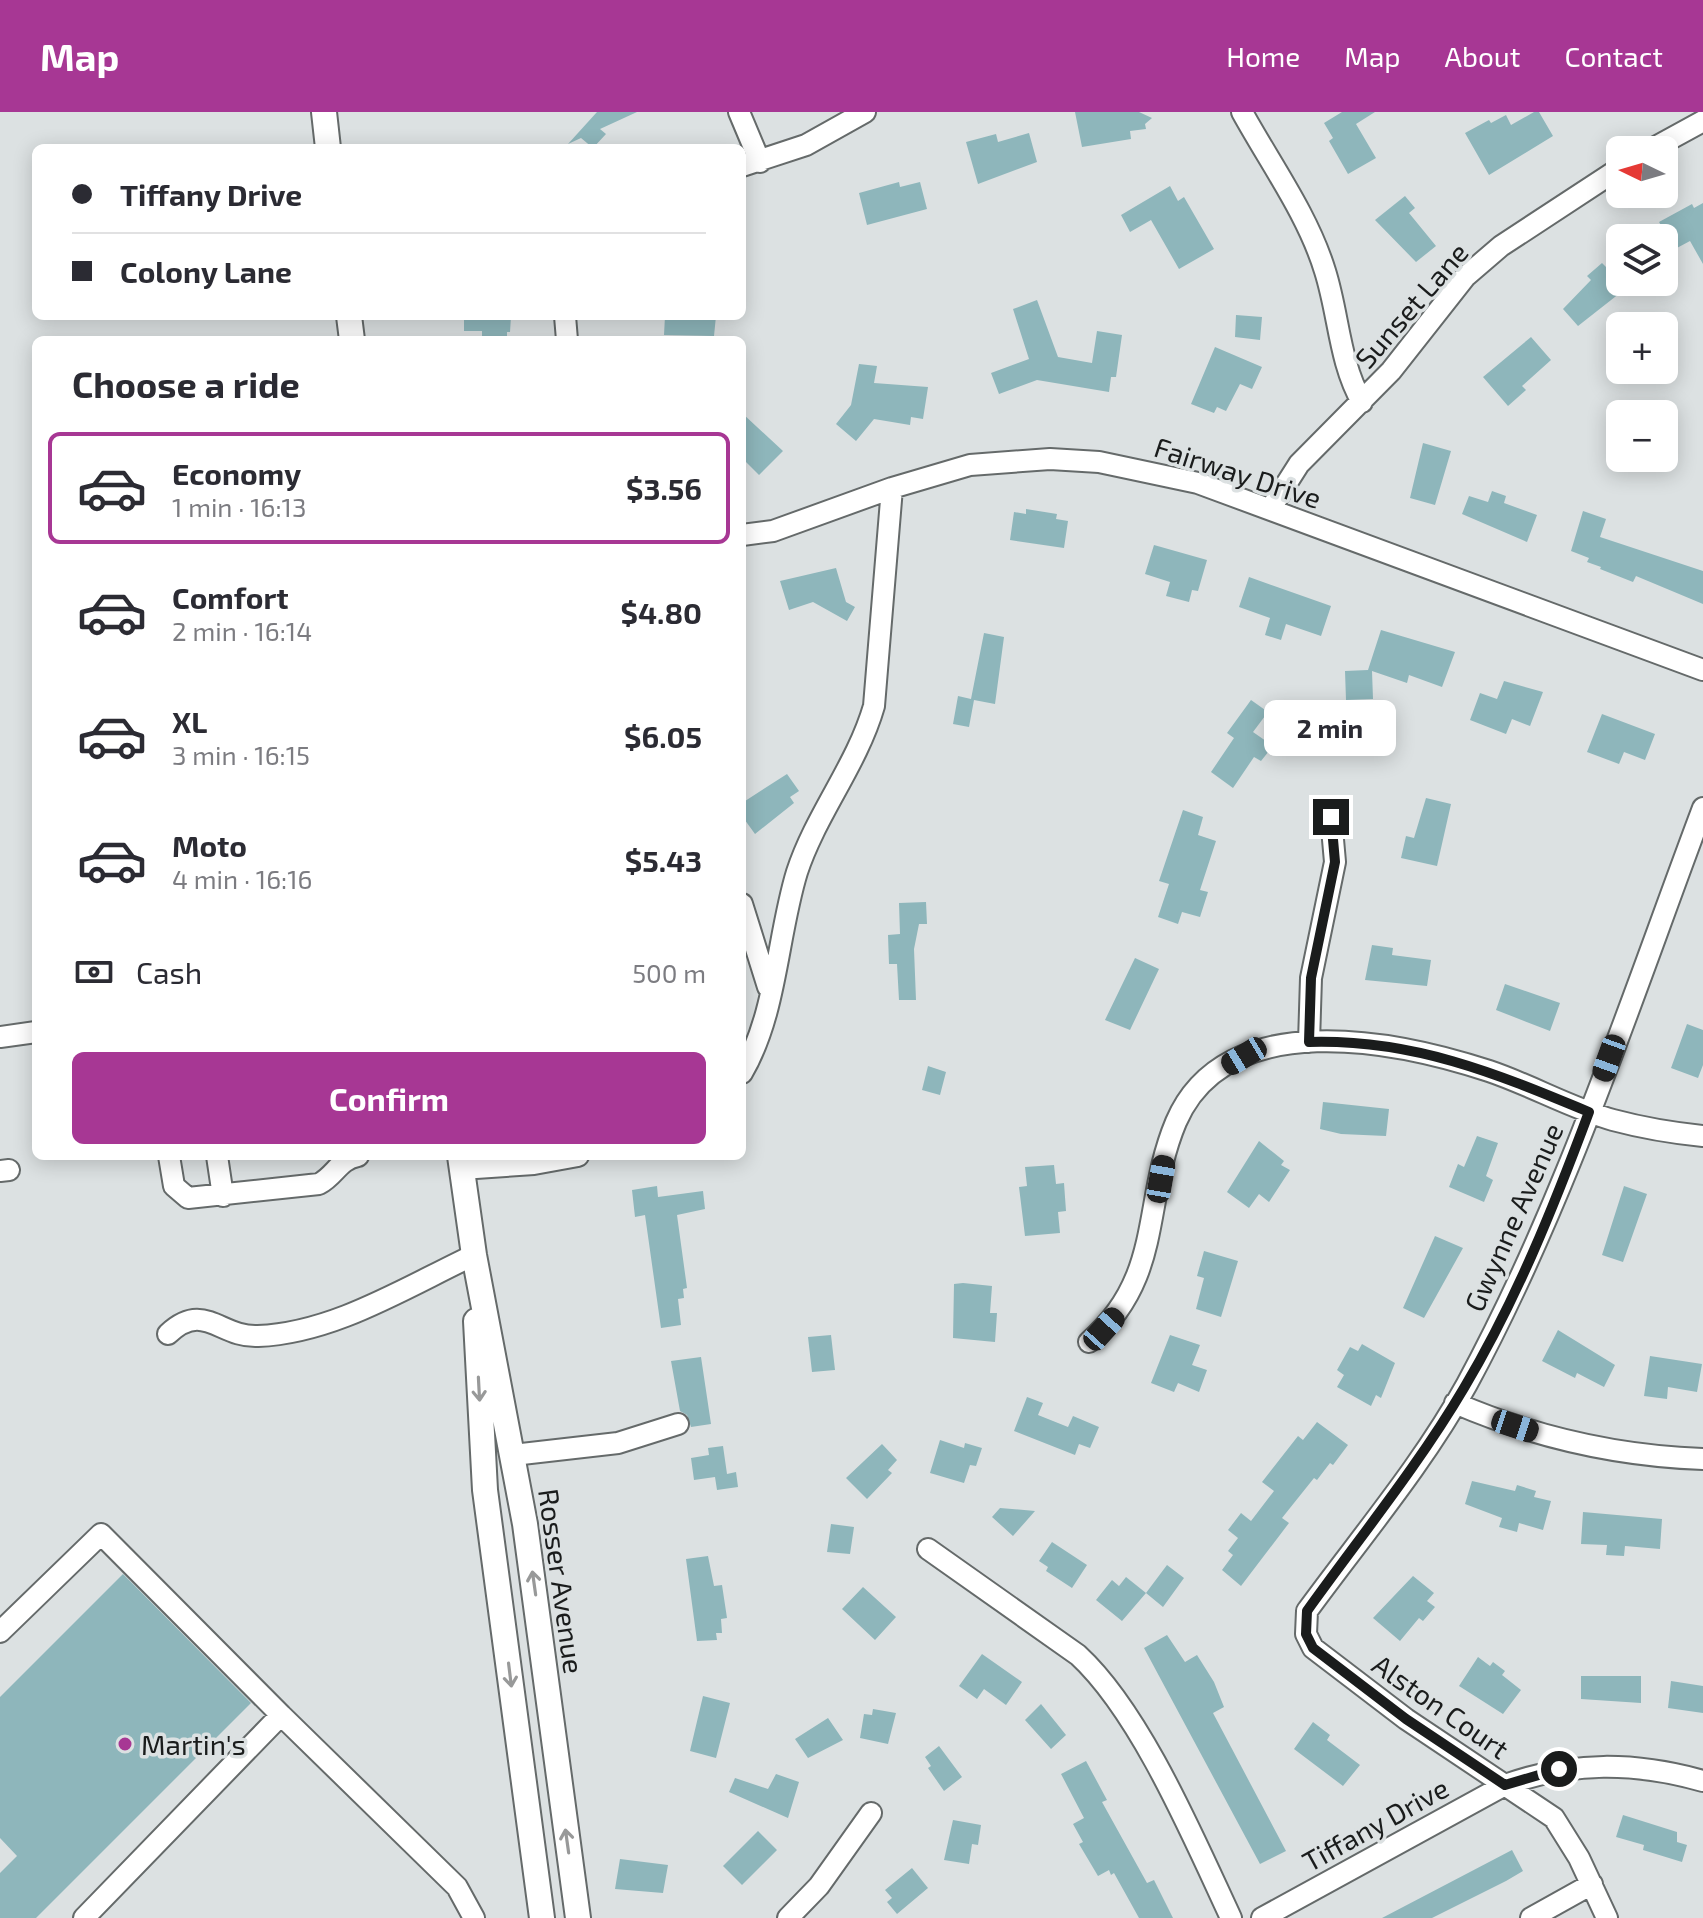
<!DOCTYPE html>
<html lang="en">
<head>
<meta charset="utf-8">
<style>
  :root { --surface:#fff; --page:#f2f2f3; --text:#2b2b33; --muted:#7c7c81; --line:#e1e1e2; --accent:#a73794 }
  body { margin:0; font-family:"Exo 2",sans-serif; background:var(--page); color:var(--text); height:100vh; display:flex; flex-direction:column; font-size:30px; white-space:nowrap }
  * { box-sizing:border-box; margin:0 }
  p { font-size:26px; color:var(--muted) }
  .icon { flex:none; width:44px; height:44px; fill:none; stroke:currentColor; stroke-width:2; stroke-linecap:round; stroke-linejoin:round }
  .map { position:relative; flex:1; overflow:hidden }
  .drawer { position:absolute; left:32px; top:224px; width:714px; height:824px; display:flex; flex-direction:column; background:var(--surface); border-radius:12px; box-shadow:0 4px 20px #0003 }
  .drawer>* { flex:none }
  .guide { position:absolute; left:32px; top:32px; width:714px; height:176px; border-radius:12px; box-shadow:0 4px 20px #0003; display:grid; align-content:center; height:176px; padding:0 40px; background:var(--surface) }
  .needle { width:52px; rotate:275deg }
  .tools { position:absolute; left:1606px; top:24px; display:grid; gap:16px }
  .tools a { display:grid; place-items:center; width:72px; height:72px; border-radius:12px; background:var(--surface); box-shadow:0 4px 20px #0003; font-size:40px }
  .end { position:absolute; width:36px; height:36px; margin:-18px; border:10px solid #1a1c1c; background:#fff; box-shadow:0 0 0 4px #fff }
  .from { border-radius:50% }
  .bubble { position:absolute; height:56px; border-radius:12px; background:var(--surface); box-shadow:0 4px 20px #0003; font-size:26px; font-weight:700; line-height:56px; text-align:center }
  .car { position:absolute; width:24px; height:48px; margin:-24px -12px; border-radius:10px; box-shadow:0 0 6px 2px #0007; background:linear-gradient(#222 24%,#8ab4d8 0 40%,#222 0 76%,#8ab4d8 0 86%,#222 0) }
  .guide b { display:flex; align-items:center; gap:28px; height:76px; font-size:30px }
  .guide b+b { border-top:2px solid var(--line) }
  .guide i { width:20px; height:20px; background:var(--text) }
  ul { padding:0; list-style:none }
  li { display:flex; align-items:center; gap:24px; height:112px; margin:0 16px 12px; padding:0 24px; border:4px solid transparent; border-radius:12px }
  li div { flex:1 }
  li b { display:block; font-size:30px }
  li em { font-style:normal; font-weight:700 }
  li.on { border-color:var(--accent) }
  li>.icon { width:72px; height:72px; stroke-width:1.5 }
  h2 { padding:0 40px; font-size:36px; line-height:96px }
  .pay { display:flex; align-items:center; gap:20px; height:88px; padding:0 40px; font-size:30px }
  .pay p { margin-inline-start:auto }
  .primary-button { display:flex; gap:16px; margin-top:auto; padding:16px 40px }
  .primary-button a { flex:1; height:92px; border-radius:12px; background:var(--accent); color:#fff; font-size:32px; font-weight:700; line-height:92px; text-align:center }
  header { display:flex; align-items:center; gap:48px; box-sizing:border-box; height:112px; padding:0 40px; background:var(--accent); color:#fff }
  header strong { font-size:38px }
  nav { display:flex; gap:44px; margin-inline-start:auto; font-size:28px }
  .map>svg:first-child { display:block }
  .building { fill:#8eb6bb }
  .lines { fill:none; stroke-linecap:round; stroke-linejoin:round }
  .minor-casing { stroke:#656a6a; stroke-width:24 }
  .major-casing { stroke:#656a6a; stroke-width:28 }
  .minor { stroke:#fff; stroke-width:20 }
  .major { stroke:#fff; stroke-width:24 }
  .oneway { stroke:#989999 }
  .route { stroke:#1a1c1c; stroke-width:10 }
  .poi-dot { fill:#a73794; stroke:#dce1e2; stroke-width:3 }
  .labels { text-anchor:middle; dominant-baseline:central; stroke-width:7; stroke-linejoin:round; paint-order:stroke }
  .street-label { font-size:28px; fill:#1a1c1c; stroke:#dce1e2 }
  .poi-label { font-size:28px; fill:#1a1c1c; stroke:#dce1e2; text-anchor:start }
</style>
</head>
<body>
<header>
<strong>Map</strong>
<nav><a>Home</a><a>Map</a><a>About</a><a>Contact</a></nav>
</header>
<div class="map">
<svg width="1703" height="1806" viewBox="0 0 1703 1806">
  <rect width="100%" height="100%" fill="#dce1e2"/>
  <path class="building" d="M597,0H637L600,17L606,22L593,36L581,26L568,32Z
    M1075,0H1139L1152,6L1145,12L1146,17L1130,19L1131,27L1082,35Z
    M1342,0H1375L1356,12L1376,46L1348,62L1329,29L1333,26L1324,11Z
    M1534,0H1539L1553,24L1489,63L1465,21L1489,8L1491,11L1506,3L1511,13Z
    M1029,21L1037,50L978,72L966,30L996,22L998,30Z
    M899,70L900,75L920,70L927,97L867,113L859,81Z
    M1170,74L1178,89L1184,85L1214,137L1179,157L1151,108L1130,120L1121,103Z
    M1405,84L1415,96L1409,101L1436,134L1416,150L1375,108Z
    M1703,91V152L1690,129L1675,137L1659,110L1692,92L1694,96Z
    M1620,143L1619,170H1634L1578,214L1563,197L1591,168L1587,164L1602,151L1606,155Z
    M1037,188L1058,245L1092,251L1097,219L1122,223L1116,265H1111L1109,280L1037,268L999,282L991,261L1029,247L1013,197Z
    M1236,203L1262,205L1260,228L1235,225Z
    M464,204H511L510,220H507V228H482V219H464Z
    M665,204H716L714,224L664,223Z
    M1531,225L1551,248L1522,274L1526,278L1508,294L1483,265Z
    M1215,235L1262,255L1252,277L1240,272L1226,299L1217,295L1214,301L1191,292Z
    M859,252L877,254L874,271L928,275L923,307L911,305L910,313L874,307L856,329L836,312L851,293Z
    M742,301L783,339L759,363L742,346Z
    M1423,331L1451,339L1435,393L1410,386Z
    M1492,379L1506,384L1504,391L1537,403L1527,430L1462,402L1469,384L1488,390Z
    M1026,397L1057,402L1056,407L1068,409L1064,436L1010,428L1014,400L1026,402Z
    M1583,399L1606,407L1600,425L1703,459V492L1636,464L1633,470L1600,457L1601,455L1587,450L1589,446L1571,439Z
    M1154,433L1207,448L1198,479L1192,478L1189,490L1166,484L1170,470L1145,462Z
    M836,456L846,490L855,495L847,509L813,490L789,498L780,469Z
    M1249,465L1331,494L1321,524L1286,512L1281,528L1265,523L1270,506L1239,495Z
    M1381,518L1455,540L1442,575L1409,563L1407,571L1372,559L1373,587L1346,588L1345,559L1368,558Z
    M984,521L1004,525L995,592L974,588L969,615L953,612L958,584L971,587Z
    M1504,569L1543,580L1530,614L1512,607L1506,622L1470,608L1480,581L1497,587Z
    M1251,588L1268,600L1253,620L1273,634L1261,649L1254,645L1233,676L1211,660L1234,626L1227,621Z
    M1602,602L1655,622L1645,648L1624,640L1619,652L1587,640Z
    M787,662L799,679L790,685L794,691L755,722L742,704V691Z
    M1426,686L1451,692L1437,754L1401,746L1406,724L1414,726Z
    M1183,698L1203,705L1198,723L1216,729L1200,778L1208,780L1200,805L1182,800L1178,812L1158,805L1169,772L1159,769Z
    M926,790L927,812H919L914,837L916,888H899L897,852H889L888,823L900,822L899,791Z
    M1372,833L1393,836L1392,843L1431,848L1427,874L1365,868Z
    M1135,846L1159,857L1130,918L1105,908Z
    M1505,872L1560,891L1550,919L1496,898Z
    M1687,912L1703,918V953L1698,966L1671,956Z
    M928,954L946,960L940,983L922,978Z
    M1323,990L1389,997L1386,1024L1341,1022L1320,1017Z
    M1477,1024L1498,1031L1486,1064L1493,1068L1484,1090L1449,1075L1458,1052L1464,1055Z
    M1259,1029L1284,1049L1281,1053L1290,1058L1269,1090L1259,1082L1249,1096L1227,1080Z
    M1054,1053L1056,1072L1064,1071L1066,1099L1058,1100L1060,1121L1025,1124L1019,1075L1027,1074L1025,1055Z
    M657,1074L658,1085L703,1079L705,1097L677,1103L687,1176L683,1177L684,1186L678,1187L681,1213L661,1216L645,1103L635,1105L632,1078Z
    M1624,1074L1647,1082L1623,1150L1602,1143Z
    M1435,1124L1463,1136L1424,1206L1403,1196Z
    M1204,1139L1238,1149L1221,1205L1196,1197L1204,1166L1197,1164Z
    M963,1171L992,1174L990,1201H997L995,1230L953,1226L954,1172Z
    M1558,1218L1615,1253L1604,1275L1577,1261L1575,1266L1542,1249Z
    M831,1223L835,1258L812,1260L808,1225Z
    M1170,1223L1200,1233L1192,1253L1207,1258L1199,1280L1178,1271L1174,1280L1151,1271Z
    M1362,1232L1395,1251L1381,1286L1376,1283L1371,1294L1337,1275L1344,1263L1337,1258L1350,1235L1358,1239Z
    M1650,1244L1702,1252L1697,1280L1668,1275L1667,1287L1644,1284Z
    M701,1245L711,1312L691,1315L687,1303L680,1299L671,1249Z
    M1027,1285L1043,1291L1038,1303L1068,1315L1073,1304L1099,1315L1090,1336L1079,1332L1075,1343L1014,1319Z
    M1317,1310L1348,1333L1333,1353L1330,1351L1317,1368L1314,1366L1282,1406L1289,1411L1241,1474L1222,1458L1233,1443L1228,1439L1238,1426L1228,1418L1241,1401L1251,1409L1274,1379L1262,1370L1298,1324L1303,1328Z
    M940,1328L964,1336L965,1331L982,1336L976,1354L970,1353L964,1371L930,1361Z
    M882,1332L897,1348L888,1358L892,1361L867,1387L846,1366Z
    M723,1334L727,1362L736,1360L738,1375L717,1378L715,1365L694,1368L691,1346L709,1343L708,1336Z
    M1472,1369L1515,1379L1517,1373L1536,1379L1534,1385L1551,1389L1543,1418L1519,1411L1517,1420L1499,1415L1502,1406L1465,1392Z
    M1000,1396L1035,1399L1013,1424L992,1405Z
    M1583,1400L1662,1407L1660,1437L1625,1434L1624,1444L1606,1443L1607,1433L1581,1432Z
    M831,1412L854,1415L850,1442L827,1440Z
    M1052,1430L1087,1453L1072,1476L1046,1459L1048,1455L1039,1449Z
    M708,1444L714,1474L722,1473L727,1506L721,1507L722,1521H716L717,1528L697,1529L686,1447Z
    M1167,1453L1184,1466L1163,1495L1146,1481Z
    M123,1462L251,1591L36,1806H0V1761L17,1744L0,1726V1585Z
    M1413,1464L1434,1481L1427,1489L1435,1495L1423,1509L1419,1506L1400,1529L1373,1506Z
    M1126,1465L1146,1481L1122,1509L1096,1488L1112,1468L1119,1474Z
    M863,1475L896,1505L875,1528L842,1497Z
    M1167,1523L1185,1550L1197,1543L1214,1570L1224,1595L1213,1601L1286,1739L1260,1752L1144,1536Z
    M982,1542L1022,1570L1006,1593L984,1577L977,1587L959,1574Z
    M1478,1545L1490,1554L1493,1550L1505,1559L1502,1563L1521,1578L1503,1602L1459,1574Z
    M1581,1564H1641V1591L1581,1587Z
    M1671,1569L1703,1574V1601L1668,1596Z
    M703,1584L730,1591L716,1646L690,1639Z
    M1041,1592L1066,1623L1051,1637L1025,1608Z
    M873,1597L896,1601L888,1632L860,1626L864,1602L872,1603Z
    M828,1606L843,1628L808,1646L795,1627Z
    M1313,1610L1330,1623L1327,1628L1360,1653L1343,1674L1294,1637Z
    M939,1634L962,1665L944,1679L928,1656L931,1654L925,1645Z
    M1086,1649L1107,1688L1102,1690L1147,1771L1154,1768L1173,1806H1139L1114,1761L1111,1763L1109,1758L1098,1764L1079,1732L1083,1730L1073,1712L1084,1706L1061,1662Z
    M776,1662L799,1670L788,1706L729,1680L735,1666L768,1677Z
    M1623,1703L1677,1720V1730L1687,1733L1682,1750L1643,1738L1644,1733L1616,1725Z
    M953,1708L981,1713L978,1733L972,1732L969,1752L944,1748Z
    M758,1719L777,1738L742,1773L723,1754Z
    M1512,1738L1523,1759L1506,1769L1432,1806H1382Z
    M620,1747L668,1753L663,1781L615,1777Z
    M912,1756L928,1776L897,1802L887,1790L892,1786L885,1778Z"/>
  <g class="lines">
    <g class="minor-casing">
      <path id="minor" d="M739,0L760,50
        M1242,0C1270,51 1308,103 1325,159C1339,203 1339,250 1362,290
        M1650,38L1703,9
        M742,54L806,33L865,0
        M565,204L567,228
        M1271,396L1299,352L1391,259L1465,165L1501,134L1620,56
        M742,423L773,419L892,376L970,353L1050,347L1099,350L1198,371L1703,558
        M742,792L768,875
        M0,925L36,920
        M1309,930L1311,866L1335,750L1331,705
        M742,961C777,901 777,825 797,760C816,702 857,653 874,594L892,376
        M169,1044L174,1074L188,1086L319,1072C336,1063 338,1048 358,1044
        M217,1044L223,1084
        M461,1057L534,1052L578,1044
        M0,1059L9,1058
        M168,1222C204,1188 220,1226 258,1224C334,1221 406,1175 474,1143
        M1089,1230C1164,1165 1142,1091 1176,1010C1226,893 1397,929 1489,959C1531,973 1570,996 1613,1008C1643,1016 1673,1021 1703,1024
        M1455,1291C1534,1325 1617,1344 1703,1347
        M513,1343L618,1331L678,1312
        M928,1437L1078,1543C1141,1601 1194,1727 1231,1806
        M0,1520L101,1422L281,1603
        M84,1806L281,1603L457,1775L474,1806
        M788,1806L819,1774L871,1701
        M1262,1806L1505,1673C1572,1649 1635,1650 1703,1669
        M1531,1806L1592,1772
        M1607,1806L1579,1746L1554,1706L1406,1607L1313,1536L1306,1522L1307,1499C1361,1425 1423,1352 1467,1272C1566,1089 1630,890 1703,696"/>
    </g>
    <g class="major-casing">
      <path id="major" d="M324,0L328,36
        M349,204L352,228
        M460,1044L474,1143L525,1412L578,1806
        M476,1209L485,1378L542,1806"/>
    </g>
    <use href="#minor" class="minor"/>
    <use href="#major" class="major"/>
  </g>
  <defs><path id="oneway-shaft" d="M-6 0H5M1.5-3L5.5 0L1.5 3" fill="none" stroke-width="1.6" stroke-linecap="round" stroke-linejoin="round" transform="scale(2)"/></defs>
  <g class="oneway">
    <use href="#oneway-shaft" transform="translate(479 1277) rotate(87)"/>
    <use href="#oneway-shaft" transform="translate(534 1471) rotate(-98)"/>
    <use href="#oneway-shaft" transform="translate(510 1563) rotate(83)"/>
    <use href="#oneway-shaft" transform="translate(567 1729) rotate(-98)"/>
  </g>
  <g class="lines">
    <path class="route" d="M1331,705L1335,750L1311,866L1309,930C1413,927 1495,961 1589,1000C1554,1094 1516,1189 1464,1276C1418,1354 1360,1425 1307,1499L1306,1522L1313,1536L1406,1607L1505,1673L1559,1657"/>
  </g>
  <circle class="poi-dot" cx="125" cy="1632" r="8"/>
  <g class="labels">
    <g class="street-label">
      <text transform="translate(1411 193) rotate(-49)">Sunset Lane</text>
      <text transform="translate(1238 360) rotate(18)">Fairway Drive</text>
      <text transform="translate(1513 1105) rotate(-66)">Gwynne Avenue</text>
      <text transform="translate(562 1469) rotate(82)">Rosser Avenue</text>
      <text transform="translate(1441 1594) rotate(35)">Alston Court</text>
      <text transform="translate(1375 1712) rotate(-29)">Tiffany Drive</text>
    </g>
    <g class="poi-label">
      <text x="141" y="1632">Martin's</text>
    </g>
  </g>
</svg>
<div class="tools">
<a><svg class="needle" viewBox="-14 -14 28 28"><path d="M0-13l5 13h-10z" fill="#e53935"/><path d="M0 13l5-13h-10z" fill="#7c7c81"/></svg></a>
<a><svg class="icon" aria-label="layers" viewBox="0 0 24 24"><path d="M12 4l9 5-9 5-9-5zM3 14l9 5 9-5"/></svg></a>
<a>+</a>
<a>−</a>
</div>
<i class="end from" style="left:1559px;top:1657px"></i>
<i class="end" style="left:1331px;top:705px"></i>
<div class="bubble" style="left:1264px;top:588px;width:132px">2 min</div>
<i class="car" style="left:1244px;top:944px;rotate:239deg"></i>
<i class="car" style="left:1609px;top:946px;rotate:200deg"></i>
<i class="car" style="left:1161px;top:1067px;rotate:10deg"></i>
<i class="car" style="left:1104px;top:1217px;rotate:42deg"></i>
<i class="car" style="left:1515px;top:1314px;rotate:108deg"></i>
<div class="guide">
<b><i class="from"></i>Tiffany Drive</b>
<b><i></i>Colony Lane</b>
</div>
<section class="drawer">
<h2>Choose a ride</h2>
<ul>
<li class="on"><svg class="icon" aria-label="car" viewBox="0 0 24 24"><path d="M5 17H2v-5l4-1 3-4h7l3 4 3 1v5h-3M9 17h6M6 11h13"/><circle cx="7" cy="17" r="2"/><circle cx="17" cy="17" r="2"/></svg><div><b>Economy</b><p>1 min · 16:13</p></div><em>$3.56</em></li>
<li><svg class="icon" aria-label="car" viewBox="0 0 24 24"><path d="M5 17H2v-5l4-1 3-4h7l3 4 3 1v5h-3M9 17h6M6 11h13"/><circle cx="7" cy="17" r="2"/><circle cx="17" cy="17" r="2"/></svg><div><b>Comfort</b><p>2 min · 16:14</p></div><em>$4.80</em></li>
<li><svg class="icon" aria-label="car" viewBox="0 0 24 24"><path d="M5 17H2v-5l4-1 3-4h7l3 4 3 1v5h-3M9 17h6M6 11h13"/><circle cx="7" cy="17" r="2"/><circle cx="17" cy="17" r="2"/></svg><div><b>XL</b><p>3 min · 16:15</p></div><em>$6.05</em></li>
<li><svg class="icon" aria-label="car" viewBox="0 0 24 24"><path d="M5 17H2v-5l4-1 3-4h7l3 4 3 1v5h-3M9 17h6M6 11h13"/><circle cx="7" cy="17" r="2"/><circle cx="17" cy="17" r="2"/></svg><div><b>Moto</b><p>4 min · 16:16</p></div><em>$5.43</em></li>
</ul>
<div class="pay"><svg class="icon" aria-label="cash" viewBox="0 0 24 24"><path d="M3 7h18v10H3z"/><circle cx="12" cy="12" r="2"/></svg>Cash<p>500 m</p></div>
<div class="primary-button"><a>Confirm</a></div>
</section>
</div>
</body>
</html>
